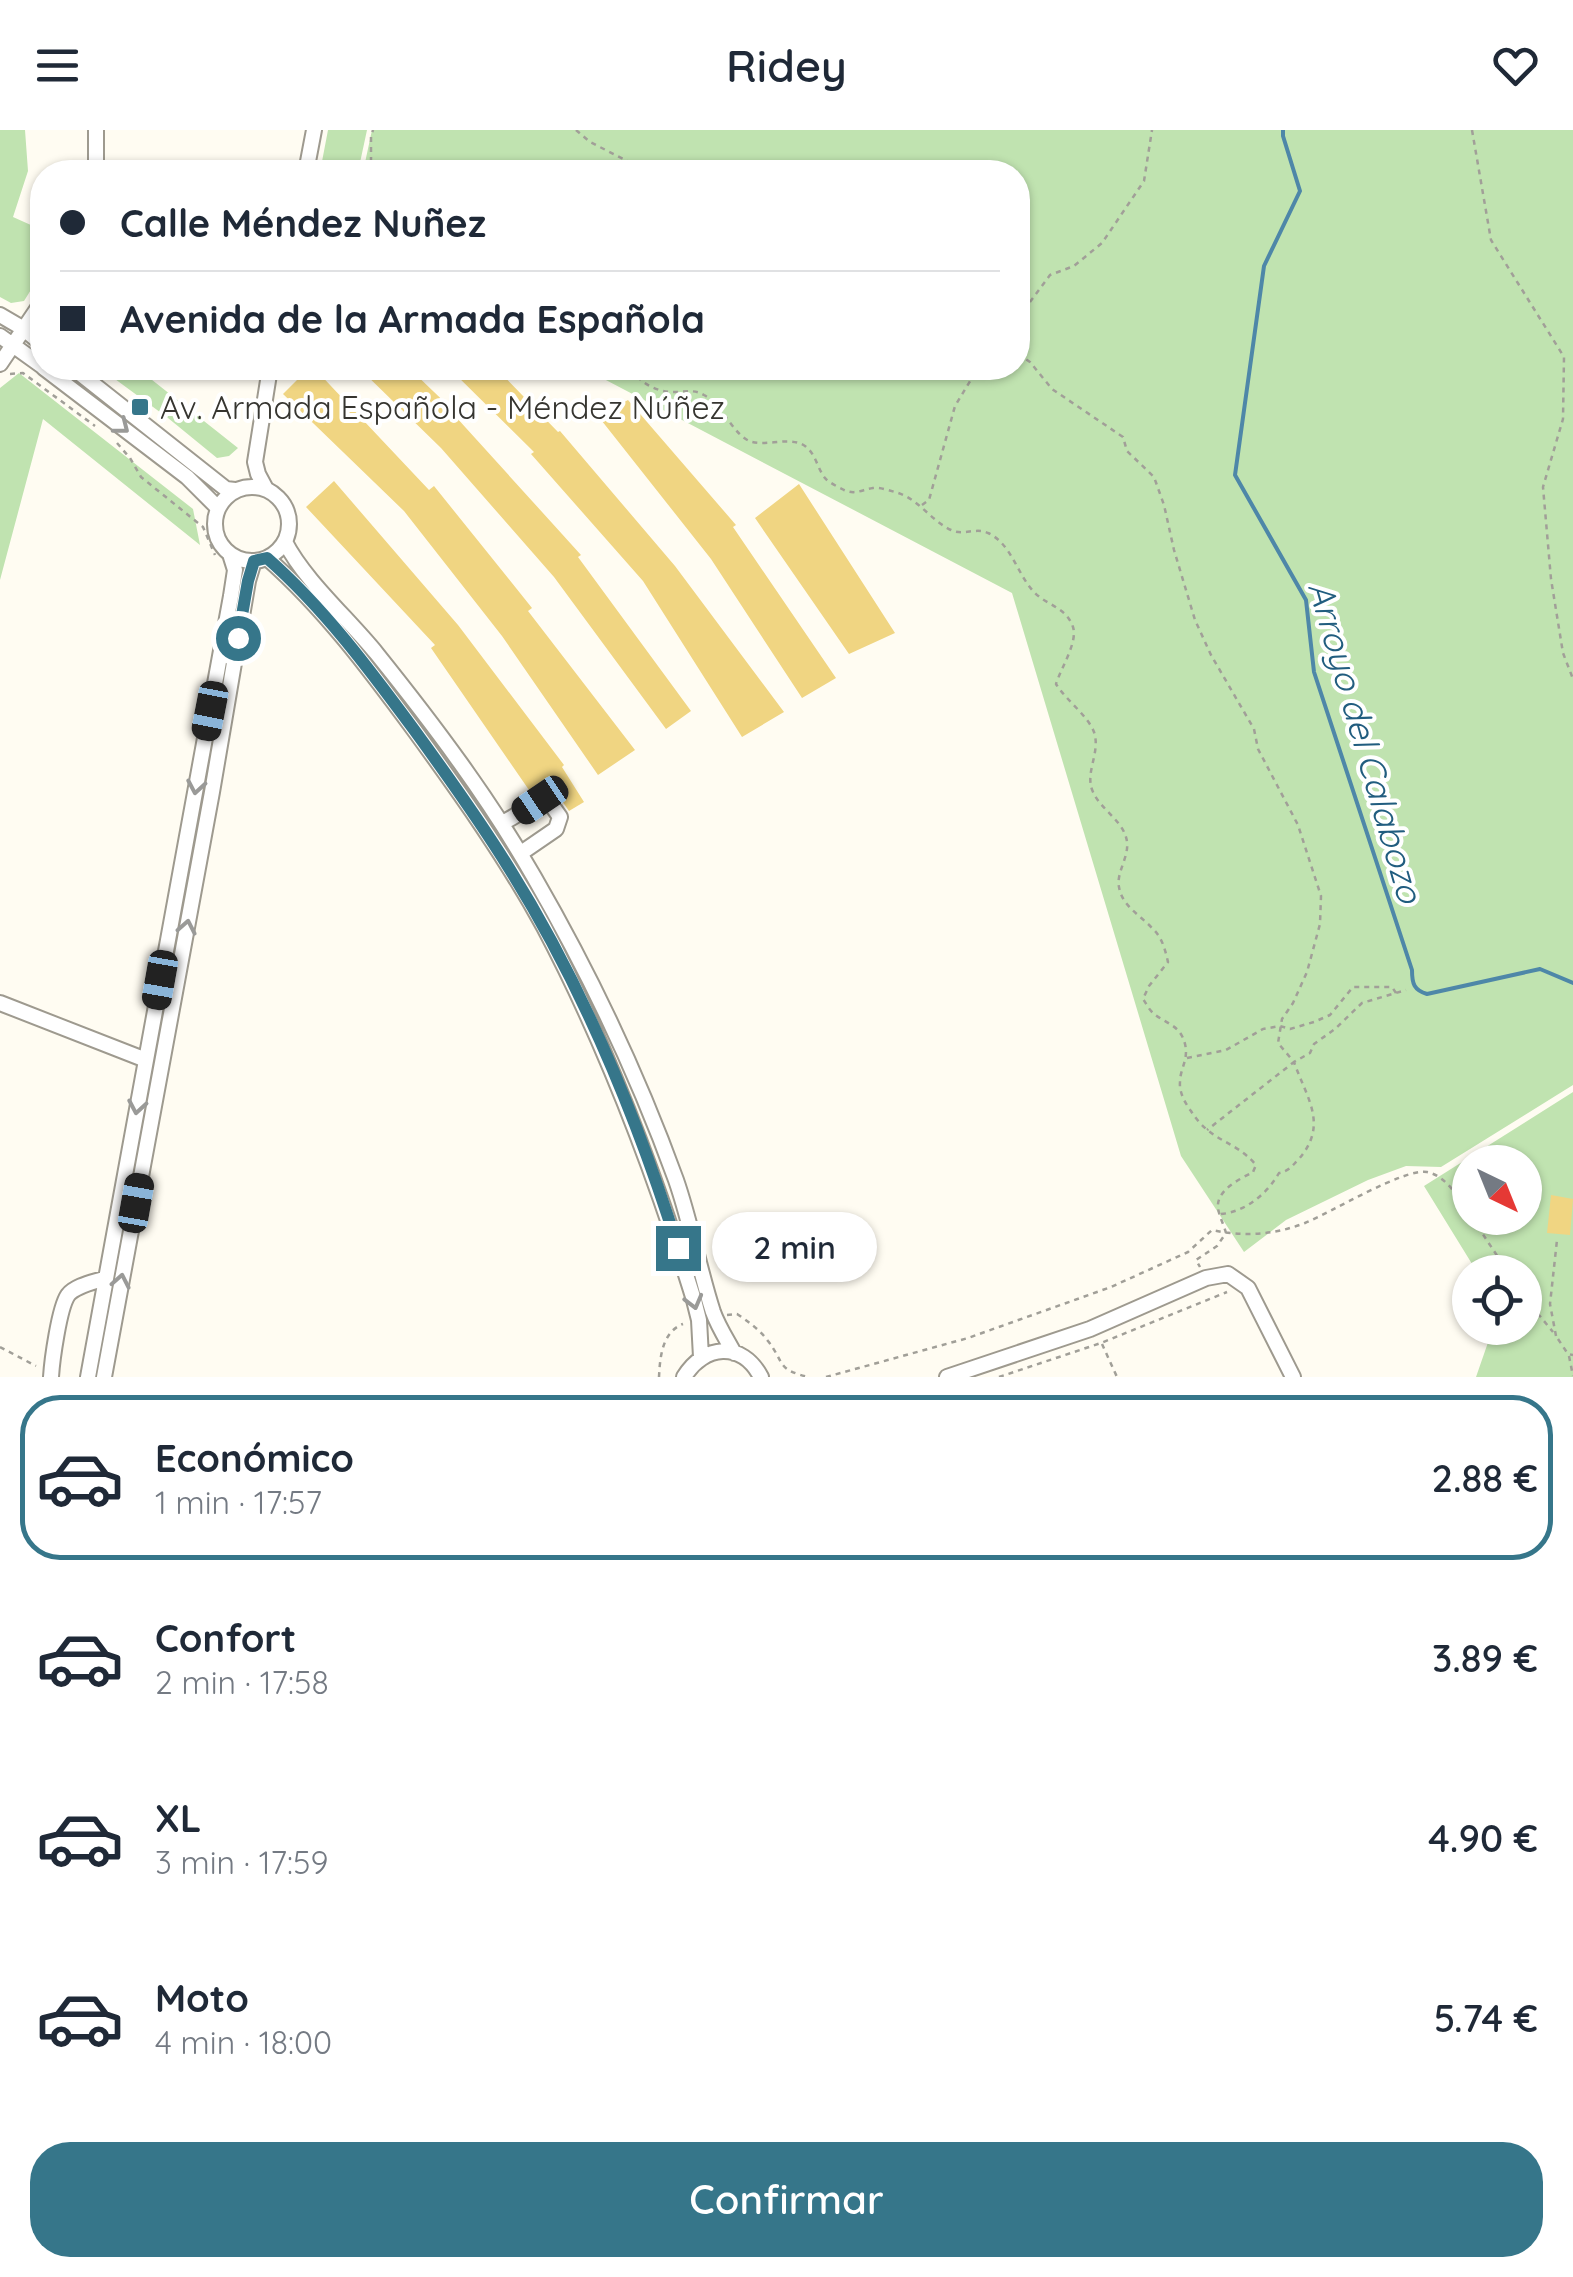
<!DOCTYPE html>
<html lang="es">
<head>
<meta charset="utf-8">
<style>
  :root { --surface:#fff; --page:#f6f6f7; --text:#1f2937; --muted:#747a83; --line:#e0e1e3; --accent:#36768a }
  body { margin:0; font-family:Quicksand,sans-serif; background:var(--page); color:var(--text); height:100vh; display:flex; flex-direction:column; font-size:38px; white-space:nowrap }
  * { box-sizing:border-box; margin:0 }
  p { font-size:32px; color:var(--muted) }
  .icon { flex:none; width:55px; height:55px; fill:none; stroke:currentColor; stroke-width:2; stroke-linecap:round; stroke-linejoin:round }
  .map { position:relative; height:1247px; overflow:hidden }
  .side { display:flex; flex-direction:column; background:var(--surface); flex:1 }
  .side>* { flex:none }
  .top-card { position:absolute; left:30px; top:30px; width:1000px; height:220px; border-radius:40px; box-shadow:0 2px 8px #0004; display:grid; align-content:center; height:220px; padding:0 30px; background:var(--surface) }
  .needle { width:65px; rotate:137deg }
  .fabs { position:absolute; left:1452px; top:1015px; display:grid; gap:20px }
  .fabs a { display:grid; place-items:center; width:90px; height:90px; border-radius:50%; background:var(--surface); box-shadow:0 2px 8px #0004; font-size:50px }
  .end { position:absolute; width:45px; height:45px; margin:-22px; border:12px solid #36768a; background:#fff; box-shadow:0 0 0 5px #fff }
  .from { border-radius:50% }
  .bubble { position:absolute; height:70px; border-radius:35px; background:var(--surface); box-shadow:0 2px 8px #0004; font-size:32px; font-weight:600; line-height:70px; text-align:center }
  .car { position:absolute; width:30px; height:60px; margin:-30px -15px; border-radius:12px; box-shadow:0 0 8px 2px #0007; background:linear-gradient(#222 24%,#8ab4d8 0 40%,#222 0 76%,#8ab4d8 0 86%,#222 0) }
  .top-card b { display:flex; align-items:center; gap:35px; height:95px; font-size:38px }
  .top-card b+b { border-top:2px solid var(--line) }
  .top-card i { width:25px; height:25px; background:var(--text) }
  ul { padding:18px 0 0; list-style:none }
  li { display:flex; align-items:center; gap:30px; height:165px; margin:0 20px 15px; padding:0 10px; border:5px solid transparent; border-radius:40px }
  li div { flex:1 }
  li b { display:block; font-size:38px }
  li em { font-style:normal; font-weight:600 }
  li.selected { border-color:var(--accent) }
  li>.icon { width:90px; height:90px; stroke-width:1.5 }
  .button { display:flex; gap:20px; margin-top:auto; padding:20px 30px }
  .button a { flex:1; height:115px; border-radius:40px; background:var(--accent); color:#fff; font-size:40px; font-weight:600; line-height:115px; text-align:center }
  header { display:flex; justify-content:space-between; align-items:center; height:130px; padding:0 30px; background:var(--surface); font-size:45px; font-weight:600 }
  .map>svg:first-child { display:block }
  .green { fill:#c0e3b0; fill-rule:evenodd }
  .lines { fill:none; stroke-linecap:round; stroke-linejoin:round }
  .stream { stroke:#4e87a8; stroke-width:4 }
  .building { fill:#f0d582 }
  .street-casing { stroke:#9e9a8f; stroke-width:18 }
  .path { stroke:#a19f98; stroke-width:2.5; stroke-dasharray:5 5; stroke-linecap:butt }
  .street { stroke:#fff; stroke-width:14 }
  .oneway { stroke:#9a9a98 }
  .route { stroke:#36768a; stroke-width:12 }
  .poi-dot { fill:#36768a; stroke:#fff; stroke-width:4 }
  .labels { text-anchor:middle; dominant-baseline:central; stroke-width:8; stroke-linejoin:round; paint-order:stroke }
  .poi-label { font-size:32px; fill:#363530; stroke:#fff; text-anchor:start }
  .water-label { font-size:35px; font-style:italic; fill:#215d7f; stroke:#fff }
</style>
</head>
<body>
<header><svg class="icon" aria-label="menu" viewBox="0 0 24 24"><path d="M4 6h16M4 12h16M4 18h16"/></svg>Ridey<svg class="icon" aria-label="heart" viewBox="0 0 24 24"><path d="M12 20l-8-8c-3-5 5-10 8-4 3-6 11-1 8 4z"/></svg></header>
<div class="map">
<svg width="1573" height="1247" viewBox="0 0 1573 1247">
  <rect width="100%" height="100%" fill="#fffcf2"/>
  <path class="green" d="M0,0H25L28,41L13,87L42,100V142L24,171L11,173L0,167Z
    M328,0H367L358,42H320Z
    M372,0H1573V955L1441,1037L1406,1036L1368,1050L1286,1090L1244,1122L1181,1026L1012,463L583,238H1018V42H363Z
    M100,238H137L238,318L229,326L217,328L168,288Z
    M19,243L193,379L200,415L43,289L0,450V258Z
    M1573,962V1247H1476L1493,1198H1525V1142H1477L1424,1056ZM1470,1032H1525V1088H1470Z"/>
  <g class="lines">
    <path class="stream" d="M1283,0V6L1300,61L1264,136L1235,345L1306,470L1314,542L1412,840C1412,854 1414,860 1427,864L1540,839L1573,853"/>
  </g>
  <path class="building" d="M309,238H314L429,360L434,356L532,478L528,481L635,620L598,645L502,506L404,381L283,264Z
    M359,238H409L458,285L456,287L581,425L578,427L691,581L666,599L554,447L441,318Z
    M449,238H496L558,302L560,301L675,436L784,582L742,607L643,451L531,324L534,322Z
    M628,270L736,395L733,397L836,548L802,568L711,429L598,286Z
    M334,351L458,495L564,635L562,637L584,672L569,681L546,648L529,660L431,518L435,515L306,377Z
    M799,354L895,503L849,524L755,388Z
    M1551,1065L1573,1069L1570,1105L1547,1103Z"/>
  <g class="lines">
    <g class="street-casing">
      <path id="street" d="M96,42V0
        M306,42L314,0
        M0,185L24,199L42,214
        M0,206L42,236
        M0,234L42,172
        M44,238L187,347L218,378
        M73,238L226,359L235,360
        M215 394a37 37 0 1 1 74 0a37 37 0 1 1-74 0Z
        M266,359L258,344L255,332L270,238
        M285,412C305,451 349,489 377,524C434,595 489,668 534,747C590,844 638,945 676,1050C691,1093 699,1139 713,1182C718,1196 727,1210 734,1223
        M267,428C324,478 370,540 415,601C461,664 507,729 544,797C607,916 654,1041 694,1170L699,1190L701,1227
        M503,692C518,687 532,670 548,670L560,687L556,699L521,723
        M0,873L146,930
        M51,1247C52,1231 59,1178 68,1165C76,1155 95,1152 106,1148
        M88,1247L231,466L235,440L230,424
        M104,1247L212,662L248,451L254,431
        M684,1247C704,1214 742,1211 761,1247
        M947,1247L1090,1199L1206,1148L1228,1144L1248,1158L1293,1247"/>
    </g>
    <path class="path" d="M576,0L590,12L649,42
      M1472,0L1491,110L1564,227L1563,289L1543,357L1551,449L1563,523L1573,549
      M371,42V7L373,0
      M1018,188L1050,145L1074,136L1102,113L1144,51L1152,0
      M1018,224L1030,232L1052,259L1123,307L1127,321L1154,347L1164,375L1174,420L1195,490L1211,525L1254,599L1258,619L1298,695L1321,766L1320,794L1307,842L1293,873L1282,889L1278,913L1294,932L1207,1000
      M632,238C638,253 659,263 675,262C686,262 694,259 704,265C723,275 734,307 752,312C769,316 790,306 805,316C816,324 817,338 825,348C828,352 838,357 844,360C855,365 861,360 873,358C879,357 888,360 895,362C918,368 930,390 951,400C963,406 976,397 988,403C1012,414 1017,445 1035,463C1048,476 1066,477 1073,497C1078,512 1061,538 1056,554C1066,570 1088,586 1094,602C1101,623 1084,643 1093,662C1101,680 1125,692 1127,712C1129,727 1116,743 1119,757C1122,776 1140,785 1152,798C1162,807 1165,819 1168,832L1149,856L1143,869C1146,873 1148,878 1152,882C1161,891 1176,894 1182,906C1192,926 1180,937 1180,952C1179,962 1185,973 1191,981C1211,1013 1234,1009 1256,1035L1253,1042C1240,1049 1216,1060 1218,1078C1219,1086 1224,1095 1226,1103L1217,1116L1196,1130L1200,1137
      M10,244L23,243L95,296
      M117,313L130,328L141,347L203,397L215,425
      M922,375L929,370L955,276L978,238
      M1187,928L1226,920L1263,899L1280,896L1290,899L1314,892L1330,885L1353,857H1392L1396,863
      M1221,1084C1245,1082 1267,1064 1279,1043C1289,1041 1291,1037 1298,1030C1329,995 1307,969 1294,932L1310,923L1314,914L1335,899L1362,873L1406,860
      M1472,1088L1508,1142
      M1525,1168L1553,1202
      M727,1185L737,1184C749,1192 760,1200 768,1211C785,1233 776,1239 808,1247
      M1556,1206L1550,1174L1557,1110
      M1558,1209L1568,1224L1573,1225
      M1102,1214L1117,1247
      M0,1217L36,1236
      M1569,1226L1573,1246
      M659,1247C660,1227 662,1202 683,1194
      M826,1247L968,1208L1111,1157L1188,1122L1212,1100C1244,1107 1274,1105 1305,1093C1330,1083 1404,1038 1427,1042C1447,1046 1459,1069 1470,1085
      M999,1247L1101,1213L1227,1162"/>
    <use href="#street" class="street"/>
  </g>
  <defs><path id="oneway-chevron" d="M-2-3.5L2.5 0L-2 3.5" fill="none" stroke-width="1.6" stroke-linecap="round" stroke-linejoin="round" transform="scale(2.5)"/></defs>
  <g class="oneway">
    <use href="#oneway-chevron" transform="translate(122 297) rotate(38)"/>
    <use href="#oneway-chevron" transform="translate(196 657) rotate(100)"/>
    <use href="#oneway-chevron" transform="translate(187 797) rotate(-79)"/>
    <use href="#oneway-chevron" transform="translate(137 977) rotate(100)"/>
    <use href="#oneway-chevron" transform="translate(121 1151) rotate(-79)"/>
    <use href="#oneway-chevron" transform="translate(694 1172) rotate(75)"/>
  </g>
  <g class="lines">
    <path class="route" d="M238,508L248,451L254,431L267,428C324,478 370,540 415,601C447,645 480,691 509,738C582,855 637,987 678,1118"/>
  </g>
  <rect class="poi-dot" x="130" y="267" width="20" height="20" rx="5"/>
  <g class="labels">
    <g class="poi-label">
      <text x="160" y="277">Av. Armada Española - Méndez Núñez</text>
    </g>
    <g class="water-label">
      <text transform="translate(1366 612) rotate(74)">Arroyo del Calabozo</text>
    </g>
  </g>
</svg>
<div class="fabs">
<a><svg class="needle" viewBox="-14 -14 28 28"><path d="M0-13l5 13h-10z" fill="#e53935"/><path d="M0 13l5-13h-10z" fill="#747a83"/></svg></a>
<a><svg class="icon" aria-label="locate" viewBox="0 0 24 24"><circle cx="12" cy="12" r="6"/><path d="M12 2v4M12 18v4M2 12h4M18 12h4"/></svg></a>
</div>
<i class="end from" style="left:238px;top:508px"></i>
<i class="end" style="left:678px;top:1118px"></i>
<div class="bubble" style="left:712px;top:1082px;width:165px">2 min</div>
<i class="car" style="left:210px;top:581px;rotate:191deg"></i>
<i class="car" style="left:540px;top:670px;rotate:236deg"></i>
<i class="car" style="left:160px;top:850px;rotate:190deg"></i>
<i class="car" style="left:136px;top:1073px;rotate:10deg"></i>
<div class="top-card">
<b><i class="from"></i>Calle Méndez Nuñez</b>
<b><i></i>Avenida de la Armada Española</b>
</div>
</div>
<section class="side">
<ul>
<li class="selected"><svg class="icon" aria-label="car" viewBox="0 0 24 24"><path d="M5 17H2v-5l4-1 3-4h7l3 4 3 1v5h-3M9 17h6M6 11h13"/><circle cx="7" cy="17" r="2"/><circle cx="17" cy="17" r="2"/></svg><div><b>Económico</b><p>1 min · 17:57</p></div><em>2.88 €</em></li>
<li><svg class="icon" aria-label="car" viewBox="0 0 24 24"><path d="M5 17H2v-5l4-1 3-4h7l3 4 3 1v5h-3M9 17h6M6 11h13"/><circle cx="7" cy="17" r="2"/><circle cx="17" cy="17" r="2"/></svg><div><b>Confort</b><p>2 min · 17:58</p></div><em>3.89 €</em></li>
<li><svg class="icon" aria-label="car" viewBox="0 0 24 24"><path d="M5 17H2v-5l4-1 3-4h7l3 4 3 1v5h-3M9 17h6M6 11h13"/><circle cx="7" cy="17" r="2"/><circle cx="17" cy="17" r="2"/></svg><div><b>XL</b><p>3 min · 17:59</p></div><em>4.90 €</em></li>
<li><svg class="icon" aria-label="car" viewBox="0 0 24 24"><path d="M5 17H2v-5l4-1 3-4h7l3 4 3 1v5h-3M9 17h6M6 11h13"/><circle cx="7" cy="17" r="2"/><circle cx="17" cy="17" r="2"/></svg><div><b>Moto</b><p>4 min · 18:00</p></div><em>5.74 €</em></li>
</ul>
<div class="button"><a>Confirmar</a></div>
</section>
</body>
</html>
